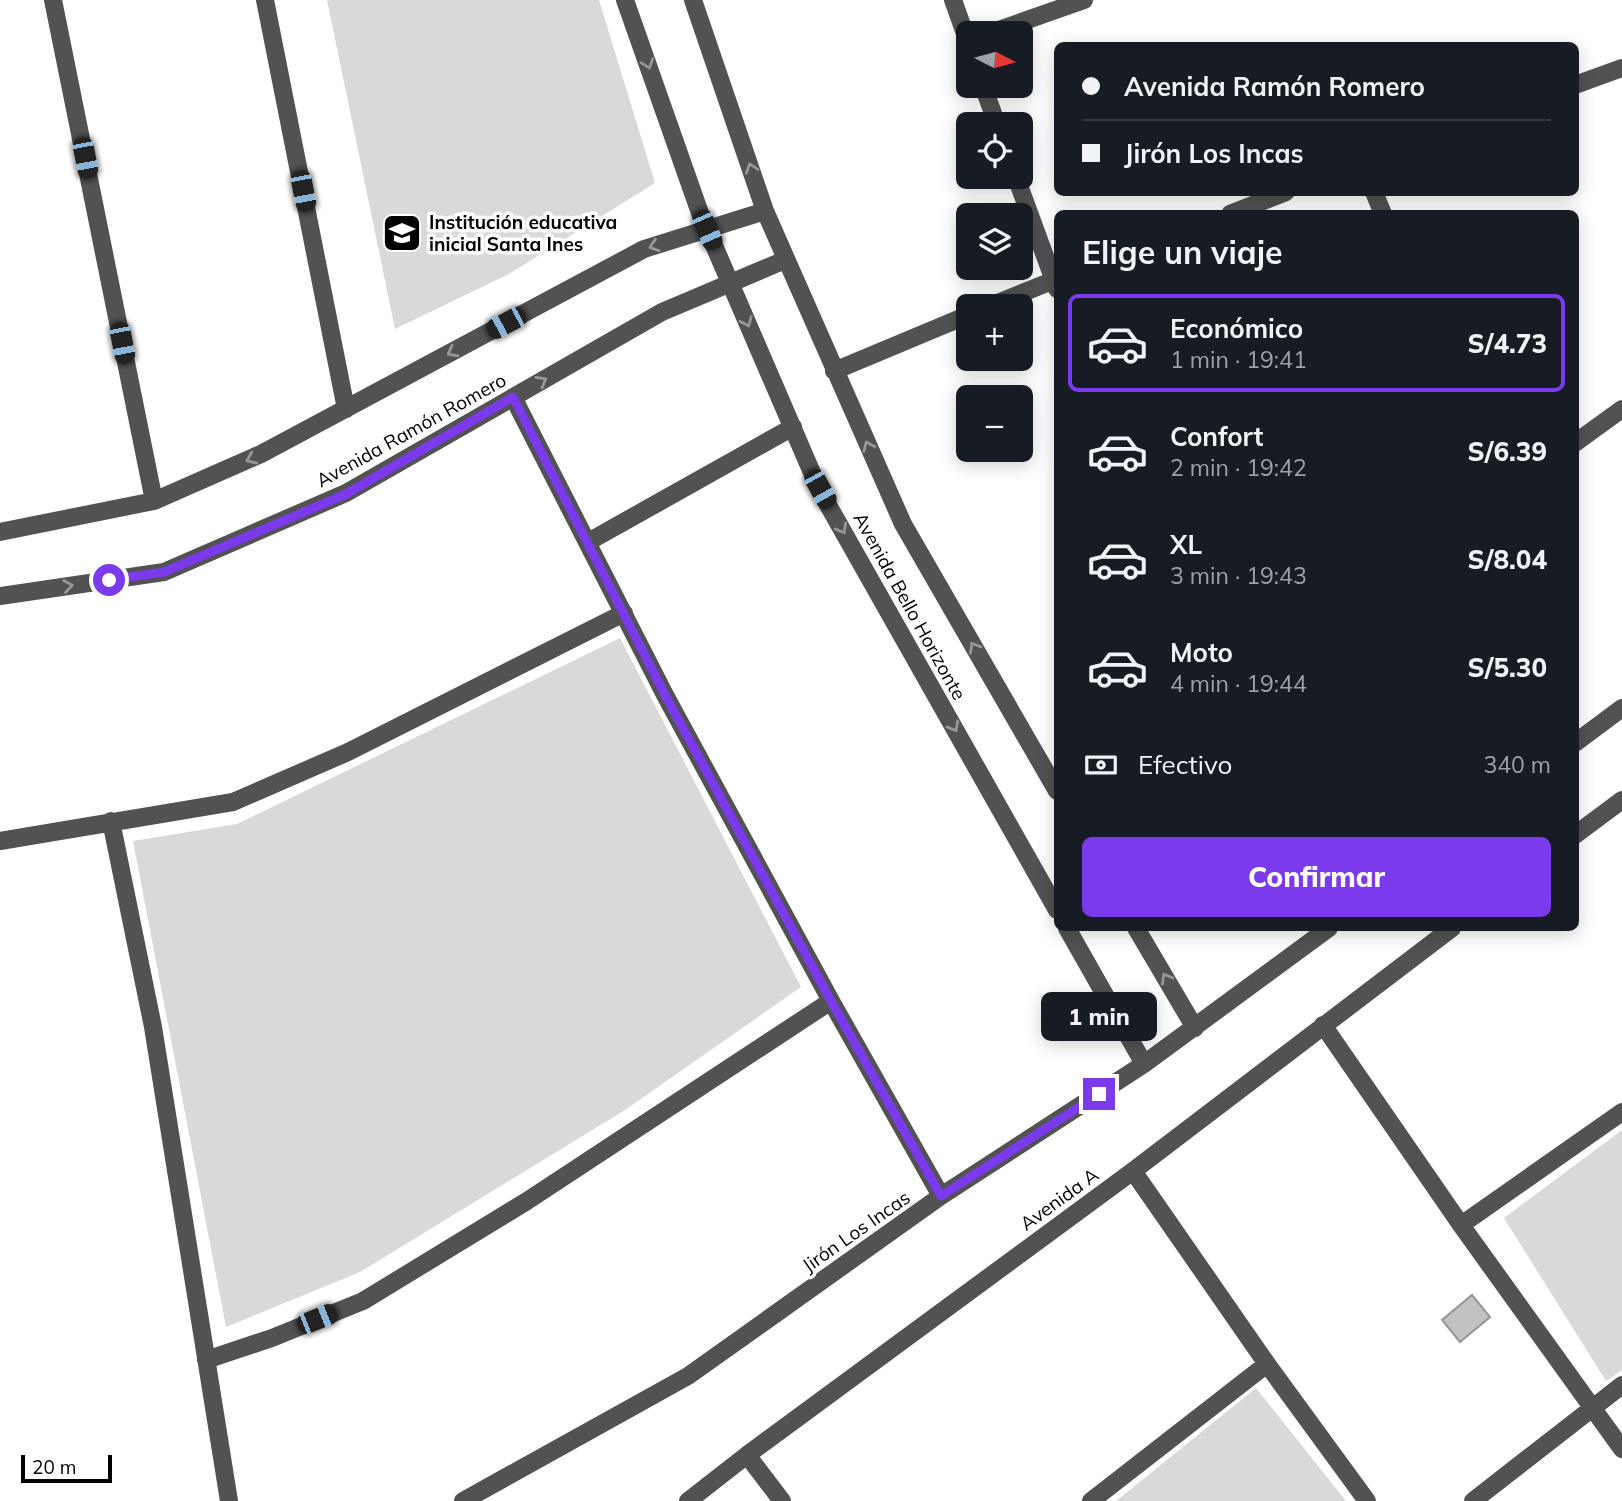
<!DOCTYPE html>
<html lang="es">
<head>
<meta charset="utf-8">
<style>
  :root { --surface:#171b24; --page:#242831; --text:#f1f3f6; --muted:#9ea1a6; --line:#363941; --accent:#7c3aed }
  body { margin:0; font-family:Mulish,sans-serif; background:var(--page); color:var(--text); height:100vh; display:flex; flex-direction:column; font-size:26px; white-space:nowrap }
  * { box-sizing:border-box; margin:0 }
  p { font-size:23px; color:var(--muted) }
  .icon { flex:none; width:38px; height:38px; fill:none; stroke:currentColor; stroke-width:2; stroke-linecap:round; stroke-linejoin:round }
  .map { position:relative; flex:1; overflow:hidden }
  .details { position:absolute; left:1054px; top:210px; width:525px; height:721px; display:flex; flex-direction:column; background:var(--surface); border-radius:10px; box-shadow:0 4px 18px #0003 }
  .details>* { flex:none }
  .banner { position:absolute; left:1054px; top:42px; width:525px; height:154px; border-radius:10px; box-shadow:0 4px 18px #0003; display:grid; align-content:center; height:154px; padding:0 28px; background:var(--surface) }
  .needle { width:46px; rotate:96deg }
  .fabs { position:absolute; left:956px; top:21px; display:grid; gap:14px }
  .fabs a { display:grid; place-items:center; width:77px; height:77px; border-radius:10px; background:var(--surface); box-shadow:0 4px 18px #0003; font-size:35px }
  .scale { position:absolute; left:21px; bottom:18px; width:91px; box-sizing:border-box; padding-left:7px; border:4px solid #000; border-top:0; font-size:19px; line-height:24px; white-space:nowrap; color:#000; -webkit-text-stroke:5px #fff; paint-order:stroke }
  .end { position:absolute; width:32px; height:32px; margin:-16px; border:9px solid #7c3aed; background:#fff; box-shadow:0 0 0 4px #fff }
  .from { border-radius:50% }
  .bubble { position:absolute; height:49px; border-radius:10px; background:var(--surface); box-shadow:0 4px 18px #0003; font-size:23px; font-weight:800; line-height:49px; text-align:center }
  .car { position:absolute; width:21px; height:42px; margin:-21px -10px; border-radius:9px; box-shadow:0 0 5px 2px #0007; background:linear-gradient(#222 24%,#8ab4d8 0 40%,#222 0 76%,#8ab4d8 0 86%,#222 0) }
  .banner b { display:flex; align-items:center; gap:24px; height:66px; font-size:26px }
  .banner b+b { border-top:2px solid var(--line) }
  .banner i { width:18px; height:18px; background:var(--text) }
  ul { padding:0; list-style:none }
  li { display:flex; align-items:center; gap:21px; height:98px; margin:0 14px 10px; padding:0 14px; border:4px solid transparent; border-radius:10px }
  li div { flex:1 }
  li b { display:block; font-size:26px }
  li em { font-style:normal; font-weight:800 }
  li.selected { border-color:var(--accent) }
  li>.icon { width:63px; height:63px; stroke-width:1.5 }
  h2 { padding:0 28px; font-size:32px; line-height:84px }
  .pay { display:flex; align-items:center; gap:18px; height:77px; padding:0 28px; font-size:26px }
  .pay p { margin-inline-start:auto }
  .button { display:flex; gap:14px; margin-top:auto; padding:14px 28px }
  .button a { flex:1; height:80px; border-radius:10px; background:var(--accent); color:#fff; font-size:28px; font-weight:800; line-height:80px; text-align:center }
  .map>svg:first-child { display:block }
  .green { fill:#d9d9d9 }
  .building { fill:#c2c2c2; stroke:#969696; stroke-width:2 }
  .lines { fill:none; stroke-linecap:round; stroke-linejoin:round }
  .minor { stroke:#525252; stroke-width:18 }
  .oneway { stroke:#979797 }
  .route { stroke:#7c3aed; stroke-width:9 }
  .labels { text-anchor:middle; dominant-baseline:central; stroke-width:7; stroke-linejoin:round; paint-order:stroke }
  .poi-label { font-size:19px; font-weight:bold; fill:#000; stroke:#fff; text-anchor:start }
  .street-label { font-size:19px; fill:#000; stroke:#fff }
</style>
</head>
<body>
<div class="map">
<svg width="1622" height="1501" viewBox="0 0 1622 1501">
  <rect width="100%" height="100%" fill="#fff"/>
  <path class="green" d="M327,0H599L655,183L509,274L395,329Z
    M620,638L801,987L625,1110L360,1272L226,1327L133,841L237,824Z
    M1622,1130V1370L1606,1381L1504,1218Z
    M1256,1388L1346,1501H1116Z"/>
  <path class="building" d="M1472,1295L1490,1317L1460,1342L1442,1320Z"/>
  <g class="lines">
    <path class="minor" d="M53,0L154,501
      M265,0L346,409
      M625,0L700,213L819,489L1057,910
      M693,0L765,211L903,524L1057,791
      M953,0L968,42
      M990,33L1084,0
      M1575,85L1622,68
      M983,86L997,124
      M1016,177L1057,289
      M1374,192L1383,214
      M1230,214L1286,192
      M990,306L1057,279
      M834,371L968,315
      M513,397L665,695L831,1001L941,1196
      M1575,443L1622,409
      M0,532L154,501L261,454L644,249L765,211
      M588,542L793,427
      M0,596L164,572L346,493L662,312L785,260
      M1575,743L1622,708
      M111,821L153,1027L229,1501
      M1575,835L1622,800
      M0,841L233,802L348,752L624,613
      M1067,928L1144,1064
      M1136,928L1195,1028
      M1323,1025L1461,1225L1622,1449
      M1133,1171L1267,1364L1367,1501
      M1461,1225L1622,1112
      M206,1360L272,1338L363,1301L527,1201L831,1001
      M747,1455L782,1501
      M463,1501L688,1376L941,1196L1144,1064L1329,928
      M688,1501L747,1455L1133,1171L1452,928
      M1091,1501L1267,1364
      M1473,1501L1622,1385"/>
  </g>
  <defs><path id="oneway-chevron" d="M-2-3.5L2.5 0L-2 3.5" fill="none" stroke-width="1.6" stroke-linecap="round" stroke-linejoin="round" transform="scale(1.75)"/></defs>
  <g class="oneway">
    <use href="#oneway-chevron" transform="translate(648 64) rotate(71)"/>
    <use href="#oneway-chevron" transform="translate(751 168) rotate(-109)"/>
    <use href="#oneway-chevron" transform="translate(654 246) rotate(162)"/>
    <use href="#oneway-chevron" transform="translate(747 322) rotate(67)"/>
    <use href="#oneway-chevron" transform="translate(452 352) rotate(152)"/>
    <use href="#oneway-chevron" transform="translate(542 381) rotate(-30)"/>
    <use href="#oneway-chevron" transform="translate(868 446) rotate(-114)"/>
    <use href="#oneway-chevron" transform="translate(251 459) rotate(156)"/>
    <use href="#oneway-chevron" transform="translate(842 529) rotate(61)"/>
    <use href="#oneway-chevron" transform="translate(68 586) rotate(-8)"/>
    <use href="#oneway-chevron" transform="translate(974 647) rotate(-120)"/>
    <use href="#oneway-chevron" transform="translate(954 727) rotate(61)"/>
    <use href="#oneway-chevron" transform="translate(1166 978) rotate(-120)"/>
  </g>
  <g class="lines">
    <path class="route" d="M109,580L164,572L346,494L513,397L665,695L831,1001L941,1196L1099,1094"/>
  </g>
  <defs>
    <g id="school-square" transform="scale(2.0125)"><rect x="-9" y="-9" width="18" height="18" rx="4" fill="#000" stroke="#fff"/><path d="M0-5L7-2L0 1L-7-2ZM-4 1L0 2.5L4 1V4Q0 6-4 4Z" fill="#fff"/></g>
  </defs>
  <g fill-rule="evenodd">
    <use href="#school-square" x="402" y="233"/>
  </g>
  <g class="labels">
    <g class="poi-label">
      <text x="429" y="222">Institución educativa<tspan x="429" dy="22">inicial Santa Ines</tspan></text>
    </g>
    <g class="street-label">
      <text transform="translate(411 430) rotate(-29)">Avenida Ramón Romero</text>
      <text transform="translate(910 606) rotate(61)">Avenida Bello Horizonte</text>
      <text transform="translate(1059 1199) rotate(-36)">Avenida A</text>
      <text transform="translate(856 1231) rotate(-35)">Jirón Los Incas</text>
    </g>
  </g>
</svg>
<div class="fabs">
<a><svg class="needle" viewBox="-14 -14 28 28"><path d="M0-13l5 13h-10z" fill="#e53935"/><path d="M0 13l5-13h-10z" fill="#9ea1a6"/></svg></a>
<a><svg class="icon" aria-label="locate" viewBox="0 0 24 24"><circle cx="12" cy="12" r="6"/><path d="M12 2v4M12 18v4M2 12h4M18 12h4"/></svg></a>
<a><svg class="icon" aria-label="layers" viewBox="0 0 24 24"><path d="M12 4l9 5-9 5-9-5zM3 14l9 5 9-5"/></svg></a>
<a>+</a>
<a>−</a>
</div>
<div class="scale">20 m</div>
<i class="end from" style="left:109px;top:580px"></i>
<i class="end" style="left:1099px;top:1094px"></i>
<div class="bubble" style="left:1041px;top:992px;width:116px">1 min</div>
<i class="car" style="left:85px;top:158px;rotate:169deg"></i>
<i class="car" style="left:303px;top:191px;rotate:169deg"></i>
<i class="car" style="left:707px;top:230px;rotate:156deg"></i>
<i class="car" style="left:506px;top:323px;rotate:242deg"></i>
<i class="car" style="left:122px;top:343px;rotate:169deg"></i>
<i class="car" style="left:820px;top:489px;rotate:151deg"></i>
<i class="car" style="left:317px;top:1319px;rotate:68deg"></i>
<div class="banner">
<b><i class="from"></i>Avenida Ramón Romero</b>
<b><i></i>Jirón Los Incas</b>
</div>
<section class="details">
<h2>Elige un viaje</h2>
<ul>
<li class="selected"><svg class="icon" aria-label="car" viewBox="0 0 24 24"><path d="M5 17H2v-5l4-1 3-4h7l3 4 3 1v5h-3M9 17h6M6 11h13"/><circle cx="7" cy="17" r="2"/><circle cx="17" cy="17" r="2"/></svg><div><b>Económico</b><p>1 min · 19:41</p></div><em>S/4.73</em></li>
<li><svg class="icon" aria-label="car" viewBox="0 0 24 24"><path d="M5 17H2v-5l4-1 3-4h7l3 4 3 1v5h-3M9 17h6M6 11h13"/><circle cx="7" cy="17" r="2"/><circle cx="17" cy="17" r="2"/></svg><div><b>Confort</b><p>2 min · 19:42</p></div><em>S/6.39</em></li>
<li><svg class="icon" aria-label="car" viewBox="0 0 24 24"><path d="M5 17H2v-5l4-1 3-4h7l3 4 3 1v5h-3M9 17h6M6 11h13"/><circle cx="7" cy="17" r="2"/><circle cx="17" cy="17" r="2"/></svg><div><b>XL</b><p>3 min · 19:43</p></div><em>S/8.04</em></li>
<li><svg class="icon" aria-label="car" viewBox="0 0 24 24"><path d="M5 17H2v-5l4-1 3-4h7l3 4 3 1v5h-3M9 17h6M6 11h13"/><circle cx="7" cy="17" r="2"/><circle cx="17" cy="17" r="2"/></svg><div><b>Moto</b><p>4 min · 19:44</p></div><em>S/5.30</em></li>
</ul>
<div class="pay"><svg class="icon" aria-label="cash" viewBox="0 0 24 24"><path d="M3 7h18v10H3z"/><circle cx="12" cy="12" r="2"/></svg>Efectivo<p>340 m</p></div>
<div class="button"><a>Confirmar</a></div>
</section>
</div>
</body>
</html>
